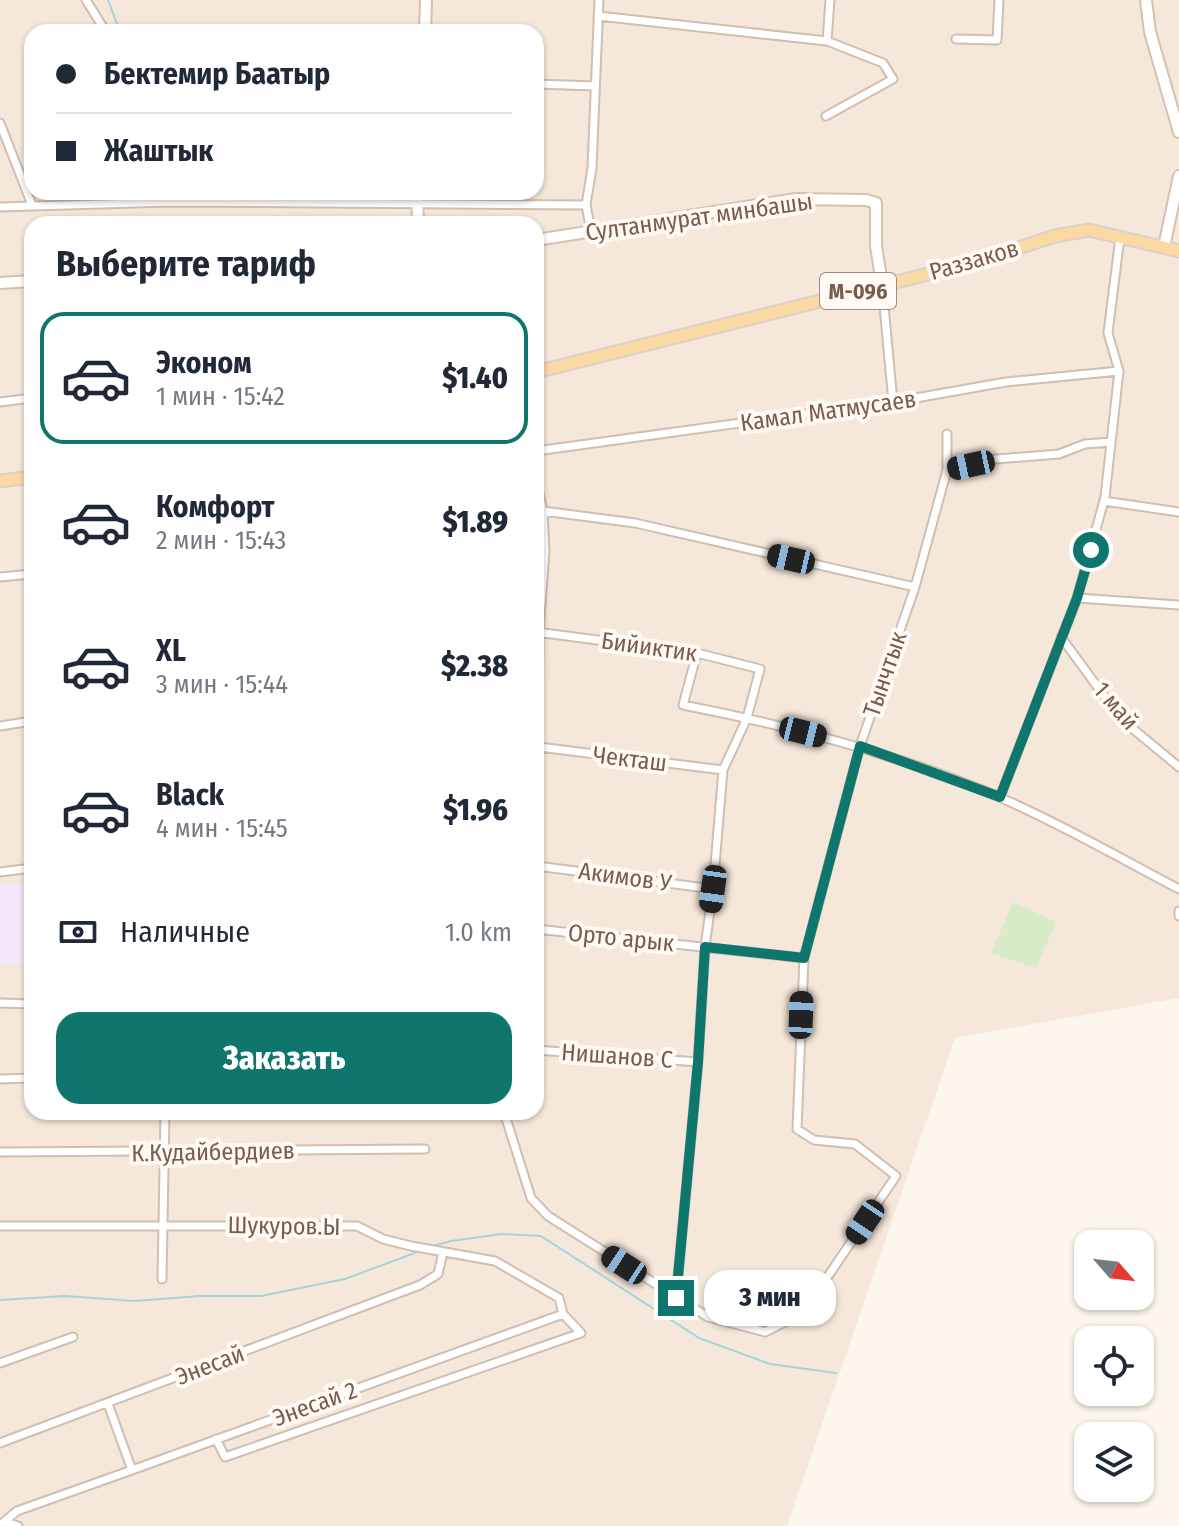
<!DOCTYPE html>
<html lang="ru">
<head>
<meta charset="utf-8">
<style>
  :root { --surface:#fff; --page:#f6f6f7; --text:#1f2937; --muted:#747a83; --line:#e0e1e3; --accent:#0f766e }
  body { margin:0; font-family:"Fira Sans Condensed",sans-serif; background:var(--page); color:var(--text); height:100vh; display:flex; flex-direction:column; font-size:30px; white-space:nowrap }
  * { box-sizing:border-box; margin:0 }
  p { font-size:26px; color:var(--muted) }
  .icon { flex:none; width:44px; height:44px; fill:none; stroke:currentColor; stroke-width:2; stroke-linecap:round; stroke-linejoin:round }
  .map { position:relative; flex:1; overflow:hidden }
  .details { position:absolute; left:24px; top:216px; width:520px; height:904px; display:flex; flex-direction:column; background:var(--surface); border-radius:24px; box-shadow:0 2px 6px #0004 }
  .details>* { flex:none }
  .guide { position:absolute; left:24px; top:24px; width:520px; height:176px; border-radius:24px; box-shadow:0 2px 6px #0004; display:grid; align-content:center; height:176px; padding:0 32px; background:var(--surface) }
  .needle { width:52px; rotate:118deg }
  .controls { position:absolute; left:1074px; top:1230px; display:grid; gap:16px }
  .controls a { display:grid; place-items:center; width:80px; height:80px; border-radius:16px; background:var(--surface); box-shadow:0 2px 6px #0004; font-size:40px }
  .end { position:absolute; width:36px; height:36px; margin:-18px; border:10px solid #0f766e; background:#fff; box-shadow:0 0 0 4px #fff }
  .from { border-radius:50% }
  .bubble { position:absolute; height:56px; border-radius:24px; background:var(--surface); box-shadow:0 2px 6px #0004; font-size:26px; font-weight:800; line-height:56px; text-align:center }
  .car { position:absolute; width:24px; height:48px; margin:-24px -12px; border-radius:10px; box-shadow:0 0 6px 2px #0007; background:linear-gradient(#222 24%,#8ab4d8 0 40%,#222 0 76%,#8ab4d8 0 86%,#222 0) }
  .guide b { display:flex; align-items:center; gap:28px; height:76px; font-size:30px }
  .guide b+b { border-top:2px solid var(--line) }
  .guide i { width:20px; height:20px; background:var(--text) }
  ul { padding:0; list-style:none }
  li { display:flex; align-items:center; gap:24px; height:132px; margin:0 16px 12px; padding:0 16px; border:4px solid transparent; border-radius:24px }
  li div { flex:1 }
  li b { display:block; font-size:30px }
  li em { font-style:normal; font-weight:800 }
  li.selected { border-color:var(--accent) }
  li>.icon { width:72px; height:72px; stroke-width:1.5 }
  h2 { padding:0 32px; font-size:36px; line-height:96px }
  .pay { display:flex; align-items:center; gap:20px; height:88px; padding:0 32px; font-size:30px }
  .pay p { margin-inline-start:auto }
  .button { display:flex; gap:16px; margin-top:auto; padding:16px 32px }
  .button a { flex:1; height:92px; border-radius:24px; background:var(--accent); color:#fff; font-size:32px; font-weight:800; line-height:92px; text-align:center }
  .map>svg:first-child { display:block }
  .residential { fill:#f5e8da; fill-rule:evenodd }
  .education { fill:#f3e8fa }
  .green { fill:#d8ecc9 }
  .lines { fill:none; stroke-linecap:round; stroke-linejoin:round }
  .stream { stroke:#a5d3da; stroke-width:2 }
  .street-casing { stroke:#d1beb0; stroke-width:11 }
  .secondary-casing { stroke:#d6c0b0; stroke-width:14 }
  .primary-casing { stroke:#dad1cd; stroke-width:15 }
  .street { stroke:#fff; stroke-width:7 }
  .secondary { stroke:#fff; stroke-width:10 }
  .primary { stroke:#fbd9a5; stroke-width:11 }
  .route { stroke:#0f766e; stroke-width:10 }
  .labels { text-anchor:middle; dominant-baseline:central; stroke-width:8; stroke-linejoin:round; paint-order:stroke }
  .shield { fill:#fffaf3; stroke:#a28b7f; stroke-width:2 }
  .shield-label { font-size:22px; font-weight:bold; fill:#7a5c4d }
  .street-label { font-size:24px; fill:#7a5c4d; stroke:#fffaf3 }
</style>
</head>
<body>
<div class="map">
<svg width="1179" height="1526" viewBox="0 0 1179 1526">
  <rect width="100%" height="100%" fill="#fdf6ec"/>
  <path class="residential" d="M0,0H1179V998L955,1038L787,1526H0ZM32,32H536V192H32ZM32,224H536V1112H32Z"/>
  <path class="education" d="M0,884H32V965L0,964Z"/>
  <path class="green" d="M1013,902L1056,922L1036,968L991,953Z"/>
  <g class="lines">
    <path class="stream" d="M108,0L120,32
      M433,1246L451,1241L501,1234L541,1236L699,1338L770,1364L836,1373
      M0,1300L65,1296L134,1301L200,1296H261L345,1279L420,1251"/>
    <g class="street-casing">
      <path id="street" d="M86,0L106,32
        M598,16L827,41L883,63L893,79L826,116
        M956,39L997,40L999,0
        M827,41L830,0
        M536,84L595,86
        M0,123L32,205
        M0,207L170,202L586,205
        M591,231L586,205L592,168L599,0
        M882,285L893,402
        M0,402L32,398
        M536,451L893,402L1006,382L1119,371
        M947,470L996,459L1059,454L1085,444L1111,442
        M536,480L543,511L545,551L539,632L536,956
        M1104,501L1179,512
        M543,511L635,523L915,587
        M0,577L32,574
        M1077,598L1179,605
        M536,632L697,653L760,669L747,718L723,770L713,889L705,947L698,1062L676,1298
        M1061,637L1121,719L1179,767
        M697,653L683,705C791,726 898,754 999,797C1061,824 1120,858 1179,889
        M0,726L32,721
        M539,747L723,770
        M1000,797L1077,598L1105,497L1119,371L1108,333L1120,237
        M537,866L713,889
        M0,872L32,868
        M1179,911V916
        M536,929L804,958
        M0,1003L32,1004
        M536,1050L698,1062
        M0,1079L32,1078
        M504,1112L531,1198L548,1216L708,1317L765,1332L803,1313L896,1176L855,1144L814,1140L797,1129L804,958L860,746L915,587L947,470V434
        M0,1152L425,1149
        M0,1226H357L383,1239L411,1246L495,1261L559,1298L563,1314L581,1333L225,1457L216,1439
        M162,1279L165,1112
        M0,1363L73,1337
        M108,1404L132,1470L563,1314
        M0,1443L420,1285L438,1274L443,1252
        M6,1522L18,1526
        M0,1525L17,1511L132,1470"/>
    </g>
    <g class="secondary-casing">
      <path id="secondary" d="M1146,0L1150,32L1179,132
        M425,32L426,0
        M417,192L418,224
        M536,240L796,199L866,200L876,203V246L882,284
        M1164,247L1179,176
        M0,283L32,281"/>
    </g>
    <g class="primary-casing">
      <path id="primary" d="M536,372L972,263L1055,236L1089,230L1179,251
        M0,481L32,477"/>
    </g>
    <use href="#street" class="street"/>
    <use href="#secondary" class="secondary"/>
    <use href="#primary" class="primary"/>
  </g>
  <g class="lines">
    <path class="route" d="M676,1298L698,1062L705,947L804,958L860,746L1000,797L1077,598L1091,550"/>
  </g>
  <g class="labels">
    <rect class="shield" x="820" y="273" width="76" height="36" rx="6"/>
    <g class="shield-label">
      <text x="858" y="291">М-096</text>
    </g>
    <g class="street-label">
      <text transform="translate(699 217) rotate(-8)">Султанмурат минбашы</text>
      <text transform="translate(974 260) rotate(-16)">Раззаков</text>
      <text transform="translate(828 411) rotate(-8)">Камал Матмусаев</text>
      <text transform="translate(649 647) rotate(8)">Бийиктик</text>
      <text transform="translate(885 674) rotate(-71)">Тынчтык</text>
      <text transform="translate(1116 706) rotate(49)">1 май</text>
      <text transform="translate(630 759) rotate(7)">Чекташ</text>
      <text transform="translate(625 877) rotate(8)">Акимов У</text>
      <text transform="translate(621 938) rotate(6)">Орто арык</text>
      <text transform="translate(617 1056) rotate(4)">Нишанов С</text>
      <text transform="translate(213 1152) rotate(-1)">К.Кудайбердиев</text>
      <text transform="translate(284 1226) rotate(1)">Шукуров.Ы</text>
      <text transform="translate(210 1365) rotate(-21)">Энесай</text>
      <text transform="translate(315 1404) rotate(-20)">Энесай 2</text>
    </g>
  </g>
</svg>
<div class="controls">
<a><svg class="needle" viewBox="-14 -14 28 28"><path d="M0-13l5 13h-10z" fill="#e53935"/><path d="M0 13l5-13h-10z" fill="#747a83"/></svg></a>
<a><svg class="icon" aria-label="locate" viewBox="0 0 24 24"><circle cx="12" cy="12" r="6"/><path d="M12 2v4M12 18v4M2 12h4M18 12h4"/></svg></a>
<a><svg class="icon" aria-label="layers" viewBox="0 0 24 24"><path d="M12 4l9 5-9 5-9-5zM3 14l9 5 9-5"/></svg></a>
</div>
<i class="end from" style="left:1091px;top:550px"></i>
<i class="end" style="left:676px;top:1298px"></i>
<div class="bubble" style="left:704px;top:1270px;width:132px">3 мин</div>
<i class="car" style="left:971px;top:465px;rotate:258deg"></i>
<i class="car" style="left:791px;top:559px;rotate:283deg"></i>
<i class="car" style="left:803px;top:732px;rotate:104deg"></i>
<i class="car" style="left:713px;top:889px;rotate:188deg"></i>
<i class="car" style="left:801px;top:1015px;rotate:2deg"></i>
<i class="car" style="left:865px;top:1222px;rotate:214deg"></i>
<i class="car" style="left:624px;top:1265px;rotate:303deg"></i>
<div class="guide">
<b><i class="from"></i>Бектемир Баатыр</b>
<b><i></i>Жаштык</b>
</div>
<section class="details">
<h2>Выберите тариф</h2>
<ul>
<li class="selected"><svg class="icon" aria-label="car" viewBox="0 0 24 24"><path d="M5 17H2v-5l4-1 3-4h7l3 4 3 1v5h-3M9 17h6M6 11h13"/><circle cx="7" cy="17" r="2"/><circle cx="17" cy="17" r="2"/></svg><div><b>Эконом</b><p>1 мин · 15:42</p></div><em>$1.40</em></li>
<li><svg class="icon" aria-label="car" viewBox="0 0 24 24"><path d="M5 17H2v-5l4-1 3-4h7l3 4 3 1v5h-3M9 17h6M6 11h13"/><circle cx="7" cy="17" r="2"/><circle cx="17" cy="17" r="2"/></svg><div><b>Комфорт</b><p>2 мин · 15:43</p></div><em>$1.89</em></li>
<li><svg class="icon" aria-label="car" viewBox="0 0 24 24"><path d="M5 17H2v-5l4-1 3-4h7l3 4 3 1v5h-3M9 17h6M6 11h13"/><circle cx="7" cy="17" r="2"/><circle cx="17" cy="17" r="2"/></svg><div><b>XL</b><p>3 мин · 15:44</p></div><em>$2.38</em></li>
<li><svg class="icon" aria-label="car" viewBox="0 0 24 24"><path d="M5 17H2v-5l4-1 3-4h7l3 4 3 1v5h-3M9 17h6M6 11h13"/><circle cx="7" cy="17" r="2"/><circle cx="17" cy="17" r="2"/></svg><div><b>Black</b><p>4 мин · 15:45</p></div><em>$1.96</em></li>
</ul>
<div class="pay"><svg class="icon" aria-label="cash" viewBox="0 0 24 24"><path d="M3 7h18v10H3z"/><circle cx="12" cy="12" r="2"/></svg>Наличные<p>1.0 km</p></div>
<div class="button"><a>Заказать</a></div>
</section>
</div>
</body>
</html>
